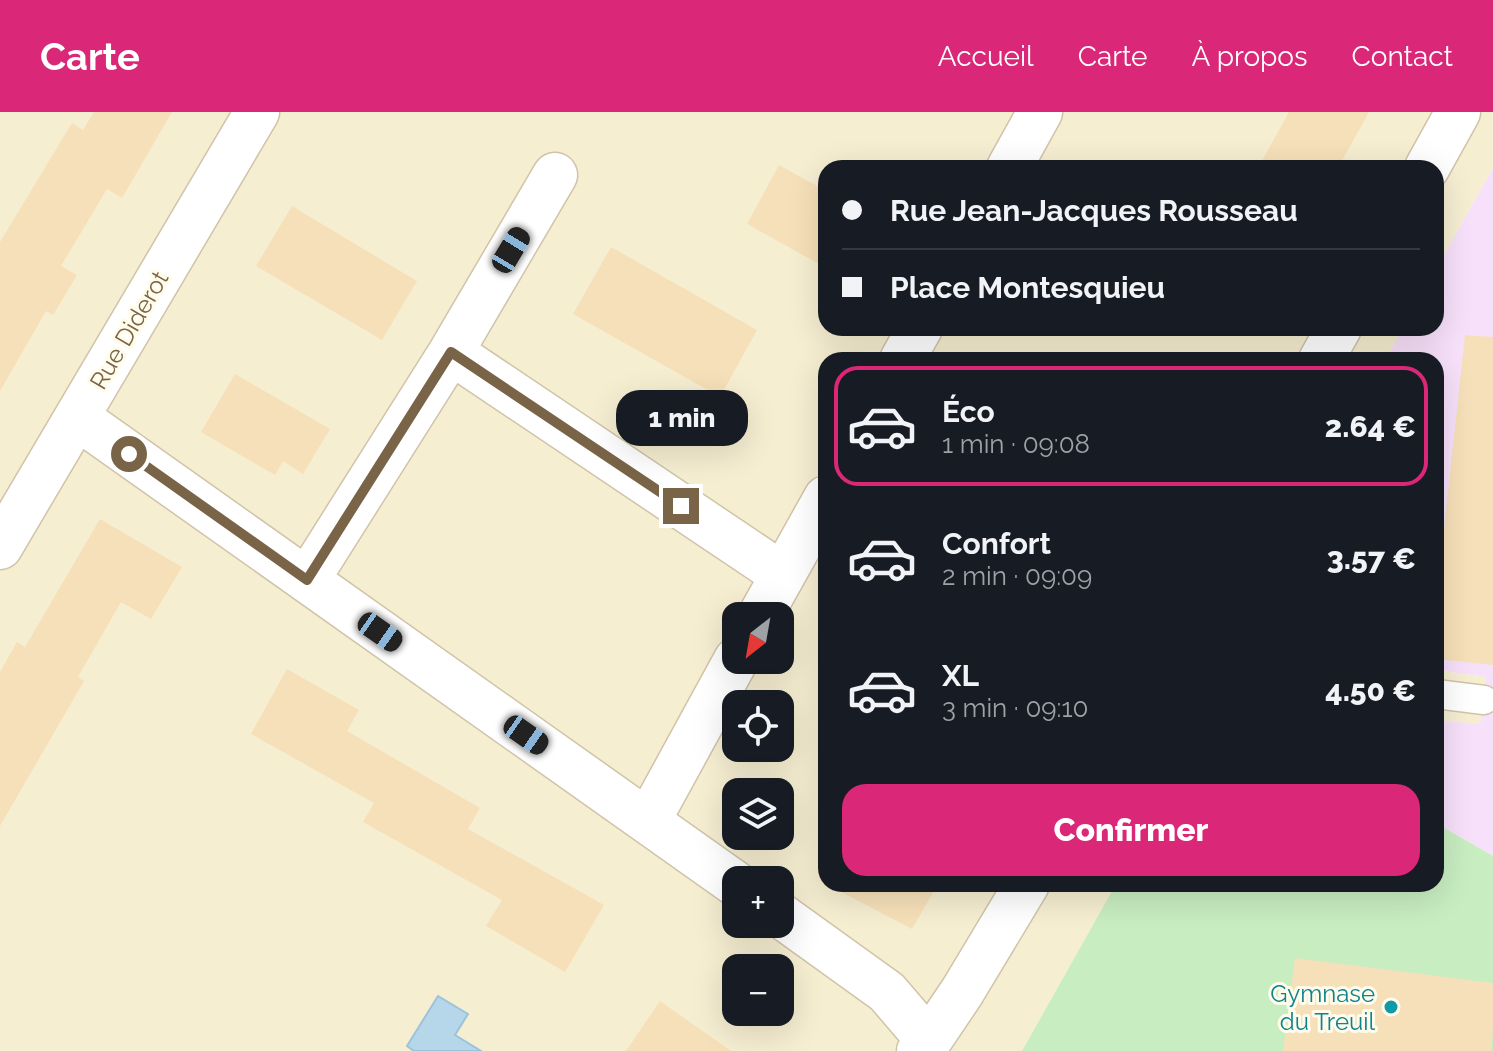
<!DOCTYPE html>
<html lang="fr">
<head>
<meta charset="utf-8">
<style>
  :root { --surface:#171b24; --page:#20242c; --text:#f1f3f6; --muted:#9ea1a6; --line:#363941; --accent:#db2777 }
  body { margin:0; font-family:Raleway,sans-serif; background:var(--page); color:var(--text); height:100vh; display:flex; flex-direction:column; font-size:30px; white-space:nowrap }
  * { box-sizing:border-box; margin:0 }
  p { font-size:26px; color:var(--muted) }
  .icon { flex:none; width:44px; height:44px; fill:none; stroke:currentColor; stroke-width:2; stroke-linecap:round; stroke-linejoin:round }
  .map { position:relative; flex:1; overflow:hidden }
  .details { position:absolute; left:818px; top:240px; width:626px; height:540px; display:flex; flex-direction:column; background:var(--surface); border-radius:24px; box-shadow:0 8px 32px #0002 }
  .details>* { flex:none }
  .top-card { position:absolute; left:818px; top:48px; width:626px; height:176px; border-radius:24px; box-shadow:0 8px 32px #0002; display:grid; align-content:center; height:176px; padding:0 24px; background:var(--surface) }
  .needle { width:52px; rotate:211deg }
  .buttons { position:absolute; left:722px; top:490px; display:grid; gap:16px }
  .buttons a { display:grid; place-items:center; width:72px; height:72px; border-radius:16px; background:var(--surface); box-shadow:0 8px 32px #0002; font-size:40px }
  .end { position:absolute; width:36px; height:36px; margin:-18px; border:10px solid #796447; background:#fff; box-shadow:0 0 0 4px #fff }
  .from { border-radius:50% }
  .bubble { position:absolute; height:56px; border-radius:24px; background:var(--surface); box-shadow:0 8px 32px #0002; font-size:26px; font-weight:800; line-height:56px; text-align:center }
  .car { position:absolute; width:24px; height:48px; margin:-24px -12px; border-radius:10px; box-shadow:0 0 6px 2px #0007; background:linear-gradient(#222 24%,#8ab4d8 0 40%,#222 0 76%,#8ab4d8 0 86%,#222 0) }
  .top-card b { display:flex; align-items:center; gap:28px; height:76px; font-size:30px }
  .top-card b+b { border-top:2px solid var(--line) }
  .top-card i { width:20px; height:20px; background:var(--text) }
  ul { padding:14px 0 0; list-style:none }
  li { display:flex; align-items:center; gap:24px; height:120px; margin:0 16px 12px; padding:0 8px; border:4px solid transparent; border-radius:24px }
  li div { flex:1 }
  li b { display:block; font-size:30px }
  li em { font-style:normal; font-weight:800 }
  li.selected { border-color:var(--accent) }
  li>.icon { width:72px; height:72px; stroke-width:1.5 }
  .action { display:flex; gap:16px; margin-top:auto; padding:16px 24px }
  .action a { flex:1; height:92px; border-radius:24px; background:var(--accent); color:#fff; font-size:32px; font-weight:800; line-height:92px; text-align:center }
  header { display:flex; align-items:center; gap:48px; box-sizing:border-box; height:112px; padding:0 40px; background:var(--accent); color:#fff }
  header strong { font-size:38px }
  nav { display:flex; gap:44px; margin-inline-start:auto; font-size:28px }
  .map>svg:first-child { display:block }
  .residential { fill:#f6eed1; fill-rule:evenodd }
  .education { fill:#f7e0fa }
  .green { fill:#c8edc1 }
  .water { fill:#b6d6e9; stroke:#9cc3dc; stroke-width:2 }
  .building { fill:#f6e0b9 }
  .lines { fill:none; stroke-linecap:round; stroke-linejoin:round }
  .lane-casing { stroke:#d0c3a9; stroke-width:31 }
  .street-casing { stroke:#d0c3a9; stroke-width:47 }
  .lane { stroke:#fff; stroke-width:28 }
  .street { stroke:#fff; stroke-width:44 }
  .route { stroke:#796447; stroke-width:10 }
  .culture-dot { fill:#0f9aa8; stroke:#fffceb; stroke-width:3 }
  .labels { text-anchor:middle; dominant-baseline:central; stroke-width:6; stroke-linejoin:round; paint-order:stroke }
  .street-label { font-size:24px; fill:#796447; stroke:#fffceb }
  .culture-label { font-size:24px; fill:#0d838f; stroke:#fffceb; text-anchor:end }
</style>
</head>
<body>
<header>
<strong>Carte</strong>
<nav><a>Accueil</a><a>Carte</a><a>À propos</a><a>Contact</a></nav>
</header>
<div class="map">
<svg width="1493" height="939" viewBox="0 0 1493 939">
  <rect width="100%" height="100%" fill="#fefae3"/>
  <path class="residential" d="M0,0H1493V56L1436,157V56H826V216H1403L1385,248H826V772H1116L1022,939H0ZM736,504H780V548H736ZM736,592H780V636H736ZM736,680H780V724H736ZM736,768H780V812H736ZM736,856H780V900H736Z
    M1436,558L1486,565L1480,612L1436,608Z"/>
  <path class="education" d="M1493,56V744L1436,711V608L1480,612L1486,565L1436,558V248H1385L1403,216H1436V157Z"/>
  <path class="green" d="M1436,711L1493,744V939H1022L1116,772H1436Z"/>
  <path class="water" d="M438,884L468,902L455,923L481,939H414L407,934Z"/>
  <path class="building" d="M94,0H172L122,86L107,77L61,154L77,163L53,203L46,199L0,279V130L72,11L83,18Z
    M1289,0H1369L1338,56H1258Z
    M779,53L826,79V156L747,112Z
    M292,94L417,169L382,228L256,154Z
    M611,135L757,218L720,285L573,202Z
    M1465,223L1493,225V553L1436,547V490Z
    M235,262L330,317L303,362L283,349L275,363L201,320Z
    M100,407L182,455L151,507L121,490L78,565L84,569L0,714V560L17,530L25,535Z
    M287,557L359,598L347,619L480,696L468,717L604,793L565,860L486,814L502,788L363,710L374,691L251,622Z
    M826,772H938L912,817Z
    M1295,846L1493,871V919L1491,939H1283Z
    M660,889L731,939H626Z"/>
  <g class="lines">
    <g class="lane-casing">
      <path id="lane" d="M1436,582L1484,588"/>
    </g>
    <g class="street-casing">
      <path id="street" d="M1009,56L1040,0
        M1427,56L1458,0
        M451,240L555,63
        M902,248L920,216
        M1321,248L1339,216
        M78,306L736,772
        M0,435L257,0
        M307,468L451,240L783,463
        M760,504L826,386
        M648,709L736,548
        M780,803L887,880L929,929
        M919,939L929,929L962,880L1027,772"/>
    </g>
    <use href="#lane" class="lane"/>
    <use href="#street" class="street"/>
  </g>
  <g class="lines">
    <path class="route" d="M129,342L307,468L451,240L681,394"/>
  </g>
  <circle class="culture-dot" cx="1391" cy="895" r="8"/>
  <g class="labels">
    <g class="street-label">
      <text transform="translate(129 218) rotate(-60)">Rue Diderot</text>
    </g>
    <g class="culture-label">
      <text x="1375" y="881">Gymnase<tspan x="1375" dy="28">du Treuil</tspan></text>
    </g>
  </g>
</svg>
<div class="buttons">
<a><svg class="needle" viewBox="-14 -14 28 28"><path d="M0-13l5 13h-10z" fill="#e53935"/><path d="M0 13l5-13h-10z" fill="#9ea1a6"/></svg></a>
<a><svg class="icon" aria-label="locate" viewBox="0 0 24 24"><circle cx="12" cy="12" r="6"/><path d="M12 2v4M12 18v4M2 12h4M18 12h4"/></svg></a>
<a><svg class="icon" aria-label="layers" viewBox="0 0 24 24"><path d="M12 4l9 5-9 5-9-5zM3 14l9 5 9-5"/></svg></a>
<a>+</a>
<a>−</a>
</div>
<i class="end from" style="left:129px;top:342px"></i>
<i class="end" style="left:681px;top:394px"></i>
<div class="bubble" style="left:616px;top:278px;width:132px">1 min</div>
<i class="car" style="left:511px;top:138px;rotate:31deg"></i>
<i class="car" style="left:380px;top:520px;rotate:125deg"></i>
<i class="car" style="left:526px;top:623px;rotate:125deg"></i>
<div class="top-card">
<b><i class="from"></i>Rue Jean-Jacques Rousseau</b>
<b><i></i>Place Montesquieu</b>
</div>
<section class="details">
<ul>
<li class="selected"><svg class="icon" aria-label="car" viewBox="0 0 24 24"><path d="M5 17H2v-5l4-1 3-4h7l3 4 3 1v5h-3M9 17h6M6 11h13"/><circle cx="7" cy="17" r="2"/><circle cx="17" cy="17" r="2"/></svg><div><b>Éco</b><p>1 min · 09:08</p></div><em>2.64 €</em></li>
<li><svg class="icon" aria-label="car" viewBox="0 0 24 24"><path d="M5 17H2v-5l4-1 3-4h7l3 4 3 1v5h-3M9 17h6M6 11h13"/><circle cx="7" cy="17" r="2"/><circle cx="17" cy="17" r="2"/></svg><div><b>Confort</b><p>2 min · 09:09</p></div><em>3.57 €</em></li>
<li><svg class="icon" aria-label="car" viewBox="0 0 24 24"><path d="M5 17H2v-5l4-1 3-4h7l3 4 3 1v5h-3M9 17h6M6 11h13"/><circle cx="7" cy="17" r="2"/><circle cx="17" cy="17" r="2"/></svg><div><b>XL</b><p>3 min · 09:10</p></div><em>4.50 €</em></li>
</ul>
<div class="action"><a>Confirmer</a></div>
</section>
</div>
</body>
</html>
